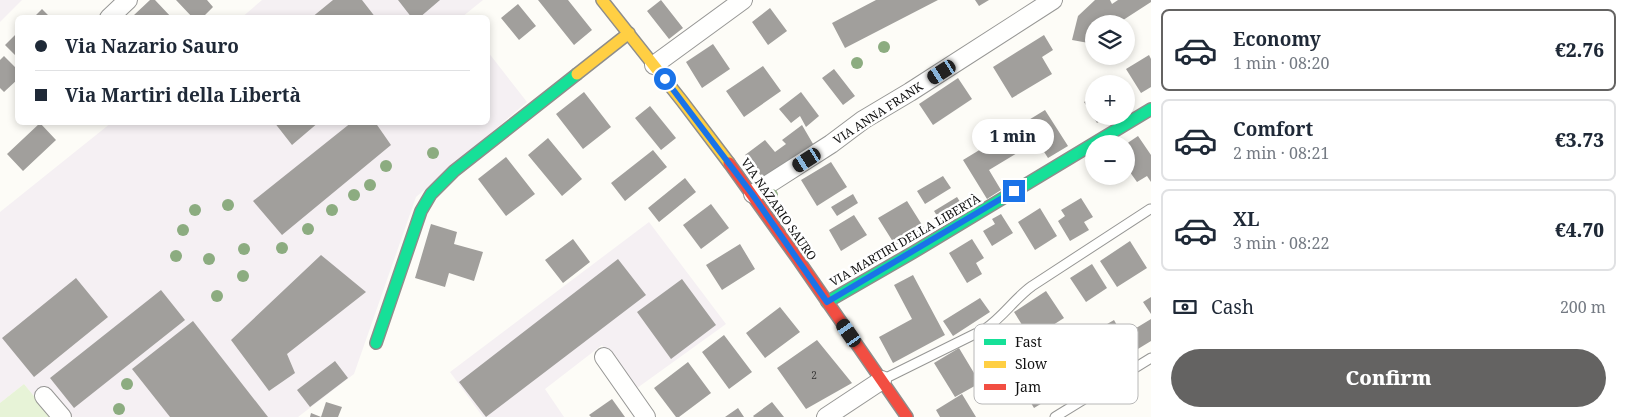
<!DOCTYPE html>
<html lang="en">
<head>
<meta charset="utf-8">
<style>
  :root { --surface:#fff; --page:#f2f2f3; --text:#1f2937; --muted:#747a83; --line:#e0e1e3; --accent:#646362 }
  body { margin:0; font-family:"Noto Serif",serif; background:var(--page); color:var(--text); height:100vh; display:flex; flex-direction:column; font-size:19px; white-space:nowrap }
  * { box-sizing:border-box; margin:0 }
  p { font-size:16px; color:var(--muted) }
  .icon { flex:none; width:28px; height:28px; fill:none; stroke:currentColor; stroke-width:2; stroke-linecap:round; stroke-linejoin:round }
  .map { position:relative; flex:1; overflow:hidden }
  .details { display:flex; flex-direction:column; background:var(--surface); width:475px }
  .details>* { flex:none }
  .top-card { position:absolute; left:15px; top:15px; width:475px; height:110px; border-radius:8px; box-shadow:0 2px 8px #0003; display:grid; align-content:center; height:110px; padding:0 20px; background:var(--surface) }
  .tools { position:absolute; left:1085px; top:15px; display:grid; gap:10px }
  .tools a { display:grid; place-items:center; width:50px; height:50px; border-radius:50%; background:var(--surface); box-shadow:0 2px 8px #0003; font-size:25px }
  .end { position:absolute; width:22px; height:22px; margin:-11px; border:6px solid #1a73e8; background:#fff; box-shadow:0 0 0 2px #fff }
  .from { border-radius:50% }
  .bubble { position:absolute; height:35px; border-radius:18px; background:var(--surface); box-shadow:0 2px 8px #0003; font-size:16px; font-weight:800; line-height:35px; text-align:center }
  .car { position:absolute; width:15px; height:30px; margin:-15px -8px; border-radius:6px; box-shadow:0 0 4px 1px #0007; background:linear-gradient(#222 24%,#8ab4d8 0 40%,#222 0 76%,#8ab4d8 0 86%,#222 0) }
  .top-card b { display:flex; align-items:center; gap:18px; height:48px; font-size:19px }
  .top-card b+b { border-top:1px solid var(--line) }
  .top-card i { width:12px; height:12px; background:var(--text) }
  ul { padding:9px 0 0; list-style:none }
  li { display:flex; align-items:center; gap:15px; height:82px; margin:0 10px 8px; padding:0 10px; border:2px solid var(--line); border-radius:8px }
  li div { flex:1 }
  li b { display:block; font-size:19px }
  li em { font-style:normal; font-weight:800 }
  li.on { border-color:var(--accent) }
  li>.icon { width:45px; height:45px; stroke-width:1.5 }
  .pay { display:flex; align-items:center; gap:12px; height:55px; padding:0 20px; font-size:19px }
  .pay p { margin-inline-start:auto }
  .button { display:flex; gap:10px; margin-top:auto; padding:10px 20px }
  .button a { flex:1; height:58px; border-radius:30px; background:var(--accent); color:#fff; font-size:20px; font-weight:800; line-height:58px; text-align:center }
  main { display:flex; flex:1; min-height:0 }
  .map>svg:first-child { display:block }
  .industrial { fill:#f5f0f3 }
  .green { fill:#e7f3d7 }
  .building { fill:#a19f9c }
  .lines { fill:none; stroke-linecap:round; stroke-linejoin:round }
  .lane-casing { stroke:#979795; stroke-width:11 }
  .street-casing { stroke:#979795; stroke-width:20 }
  .fast-casing { stroke:#8e8d8b; stroke-width:14 }
  .slow-casing { stroke:#8e8d8b; stroke-width:14 }
  .jam-casing { stroke:#8e8d8b; stroke-width:14 }
  .lane { stroke:#fffffe; stroke-width:9 }
  .street { stroke:#fffffe; stroke-width:18 }
  .fast { stroke:#16e098; stroke-width:11 }
  .slow { stroke:#ffcf43; stroke-width:11 }
  .jam { stroke:#f24e42; stroke-width:11 }
  .tree { fill:#8cac80 }
  .route { stroke:#1a73e8; stroke-width:6 }
  .labels { text-anchor:middle; dominant-baseline:central; stroke-width:5; stroke-linejoin:round; paint-order:stroke }
  .number-label { font-size:10px; fill:#353434 }
  .street-label { font-size:12px; fill:#111; stroke:#fff }
  .key { fill:#fff; stroke:#b8b8b8; stroke-width:1 }
  .key-label { font-size:14px; fill:#111 }
</style>
</head>
<body>
<main>
<div class="map">
<svg width="1151" height="417" viewBox="0 0 1151 417">
  <rect width="100%" height="100%" fill="#fdfcf7"/>
  <path class="industrial" d="M0,0H22L0,22Z
    M262,0H483L462,17L241,18Z
    M488,52L527,102L416,197L354,374L298,417H51L24,384L0,403V212L111,123L488,122Z
    M649,222L726,324L633,391L602,345L545,389L564,417H483L450,372Z"/>
  <path class="green" d="M24,384L51,417H0V403Z"/>
  <path class="building" d="M150,0H155L172,18H136L134,15Z
    M176,0H207L213,7L202,18H193Z
    M333,0H362L376,18H311Z
    M398,0H440L419,18H412Z
    M538,0H568L592,30L574,45Z
    M661,0L683,28L669,39L647,11Z
    M876,0H938L845,48L832,23Z
    M975,0H989L979,6Z
    M1095,0H1110L1112,4L1118,0H1151V2L1117,24H1094V44L1072,40L1078,16Z
    M518,4L536,26L519,40L501,18Z
    M770,8L787,31L768,45L752,22Z
    M42,9L51,18H33Z
    M18,32V58L5,45Z
    M1044,35L1053,50L1042,57L1052,74L1012,98L993,67Z
    M713,44L730,69L702,88L686,62Z
    M1149,55L1151,59V87L1141,93L1126,69Z
    M4,56L18,70V79L4,92L0,88V60Z
    M763,66L781,91L744,117L726,91Z
    M834,69L855,96L843,105L822,78Z
    M958,78L972,99L933,125L919,104Z
    M584,92L611,127L583,149L556,114Z
    M801,92L819,116L806,127L800,116L791,123L779,109Z
    M1094,96V116H1108L1097,123L1084,102Z
    M650,106L676,138L661,150L635,118Z
    M1045,110L1068,146L1048,158L1037,141L989,170L1001,190L987,199L963,160Z
    M274,122H319L292,145Z
    M352,122H375L391,145L282,235L253,201Z
    M40,123L56,140L23,171L7,154Z
    M802,125L816,149L766,182L745,155L765,140L775,152L786,144L782,140Z
    M1138,136L1151,155V182L1147,176L1137,182L1127,168L1126,169V144Z
    M548,138L582,179L562,196L528,155Z
    M653,150L667,167L625,201L611,183Z
    M506,157L535,194L506,216L478,179Z
    M831,162L847,187L817,206L801,180Z
    M943,176L951,188L925,204L917,191Z
    M685,178L696,192L659,222L648,208Z
    M853,194L858,203L837,216L831,207Z
    M957,197L964,208L941,222L934,211Z
    M1081,198L1093,217L1084,222L1089,230L1070,241L1058,221L1065,216L1061,210Z
    M907,201L924,228L895,245L878,218Z
    M711,204L729,228L701,249L683,225Z
    M1040,208L1057,236L1035,250L1018,222Z
    M1001,214L1013,233L992,246L983,231L995,224L992,219Z
    M854,215L867,235L841,251L829,230Z
    M431,224L457,232L454,244L483,252L474,281L449,273L445,287L415,278Z
    M573,239L590,262L563,283L545,260Z
    M972,239L984,258L976,263L982,274L967,283L949,253Z
    M1130,241L1147,268L1117,287L1100,261Z
    M740,244L755,269L722,290L706,265Z
    M321,255L366,292L287,354L295,373L269,391L231,340Z
    M618,259L646,295L486,417L459,382Z
    M1092,264L1107,288L1086,302L1070,278Z
    M913,275L945,335L893,363L879,337L912,319L894,285Z
    M76,278L108,317L34,377L2,338Z
    M682,279L716,325L671,359L637,312Z
    M161,290L185,320L74,408L50,378Z
    M1046,291L1064,318L1031,339L1014,312Z
    M1151,297V314L1143,302Z
    M980,298L990,312L953,336L943,321Z
    M780,307L800,332L765,358L746,333Z
    M1151,319V341L1133,352L1123,336Z
    M1114,320L1123,336L1112,343L1102,327Z
    M193,321L268,417H170L132,369Z
    M724,335L752,372L729,389L702,352Z
    M817,340L852,383L806,409L777,368Z
    M959,348L980,383L955,397L934,363Z
    M335,361L348,378L310,407L297,390Z
    M688,362L711,393L679,417H676L654,388Z
    M1047,362L1064,390L1034,408L1017,380Z
    M962,394L976,417H940L936,410Z
    M612,399L625,417H591L589,415Z
    M326,402L342,407L338,417H310L311,413L321,417Z
    M772,402L784,417H754L753,416Z
    M738,408L744,417H725Z"/>
  <g class="lines">
    <g class="lane-casing">
      <path id="lane" d="M884,379L985,329C1003,317 1015,298 1032,286L1150,209
        M1055,417L1151,358"/>
    </g>
    <g class="street-casing">
      <path id="street" d="M109,18L128,0
        M654,65L743,0
        M753,194L831,144L863,120L910,92L1053,0
        M604,357L646,417
        M44,396L62,417
        M826,417L882,380"/>
    </g>
    <g class="fast-casing">
      <path id="fast" d="M827,302L912,253L1151,109
        M376,343L421,211L431,194L454,171L577,74"/>
    </g>
    <g class="slow-casing">
      <path id="slow" d="M602,0L682,101L729,163
        M577,74L629,33"/>
    </g>
    <g class="jam-casing">
      <path id="jam" d="M729,163L797,258L907,417"/>
    </g>
    <use href="#lane" class="lane"/>
    <use href="#street" class="street"/>
    <use href="#fast" class="fast"/>
    <use href="#slow" class="slow"/>
    <use href="#jam" class="jam"/>
  </g>
  <g class="tree">
    <circle cx="884" cy="47" r="6"/>
    <circle cx="857" cy="63" r="6"/>
    <circle cx="433" cy="153" r="6"/>
    <circle cx="386" cy="166" r="6"/>
    <circle cx="370" cy="185" r="6"/>
    <circle cx="354" cy="195" r="6"/>
    <circle cx="772" cy="195" r="6"/>
    <circle cx="228" cy="205" r="6"/>
    <circle cx="195" cy="210" r="6"/>
    <circle cx="332" cy="210" r="6"/>
    <circle cx="308" cy="229" r="6"/>
    <circle cx="183" cy="230" r="6"/>
    <circle cx="282" cy="248" r="6"/>
    <circle cx="244" cy="249" r="6"/>
    <circle cx="176" cy="256" r="6"/>
    <circle cx="209" cy="259" r="6"/>
    <circle cx="243" cy="276" r="6"/>
    <circle cx="217" cy="296" r="6"/>
    <circle cx="127" cy="384" r="6"/>
    <circle cx="119" cy="409" r="6"/>
  </g>
  <g class="lines">
    <path class="route" d="M665,79L752,194L827,302L1014,191"/>
  </g>
  <g class="labels">
    <g class="number-label">
      <text x="814" y="375">2</text>
    </g>
    <g class="street-label">
      <text transform="translate(878 113) rotate(-33)">VIA ANNA FRANK</text>
      <text transform="translate(779 209) rotate(55)">VIA NAZARIO SAURO</text>
      <text transform="translate(905 240) rotate(-30)">VIA MARTIRI DELLA LIBERTÀ</text>
    </g>
  </g>
  <rect x="974" y="324" width="164" height="80" rx="8" class="key"/>
  <rect x="984" y="339" width="22" height="6" fill="#16e098"/>
  <rect x="984" y="361" width="22" height="7" fill="#ffcf43"/>
  <rect x="984" y="384" width="22" height="6" fill="#f24e42"/>
  <g class="key-label">
    <text x="1015" y="347">Fast</text>
    <text x="1015" y="369">Slow</text>
    <text x="1015" y="392">Jam</text>
  </g>
</svg>
<div class="tools">
<a><svg class="icon" aria-label="layers" viewBox="0 0 24 24"><path d="M12 4l9 5-9 5-9-5zM3 14l9 5 9-5"/></svg></a>
<a>+</a>
<a>−</a>
</div>
<i class="end from" style="left:665px;top:79px"></i>
<i class="end" style="left:1014px;top:191px"></i>
<div class="bubble" style="left:972px;top:119px;width:82px">1 min</div>
<i class="car" style="left:942px;top:72px;rotate:237deg"></i>
<i class="car" style="left:807px;top:160px;rotate:237deg"></i>
<i class="car" style="left:849px;top:333px;rotate:325deg"></i>
<div class="top-card">
<b><i class="from"></i>Via Nazario Sauro</b>
<b><i></i>Via Martiri della Libertà</b>
</div>
</div>
<section class="details">
<ul>
<li class="on"><svg class="icon" aria-label="car" viewBox="0 0 24 24"><path d="M5 17H2v-5l4-1 3-4h7l3 4 3 1v5h-3M9 17h6M6 11h13"/><circle cx="7" cy="17" r="2"/><circle cx="17" cy="17" r="2"/></svg><div><b>Economy</b><p>1 min · 08:20</p></div><em>€2.76</em></li>
<li><svg class="icon" aria-label="car" viewBox="0 0 24 24"><path d="M5 17H2v-5l4-1 3-4h7l3 4 3 1v5h-3M9 17h6M6 11h13"/><circle cx="7" cy="17" r="2"/><circle cx="17" cy="17" r="2"/></svg><div><b>Comfort</b><p>2 min · 08:21</p></div><em>€3.73</em></li>
<li><svg class="icon" aria-label="car" viewBox="0 0 24 24"><path d="M5 17H2v-5l4-1 3-4h7l3 4 3 1v5h-3M9 17h6M6 11h13"/><circle cx="7" cy="17" r="2"/><circle cx="17" cy="17" r="2"/></svg><div><b>XL</b><p>3 min · 08:22</p></div><em>€4.70</em></li>
</ul>
<div class="pay"><svg class="icon" aria-label="cash" viewBox="0 0 24 24"><path d="M3 7h18v10H3z"/><circle cx="12" cy="12" r="2"/></svg>Cash<p>200 m</p></div>
<div class="button"><a>Confirm</a></div>
</section>
</main>
</body>
</html>
